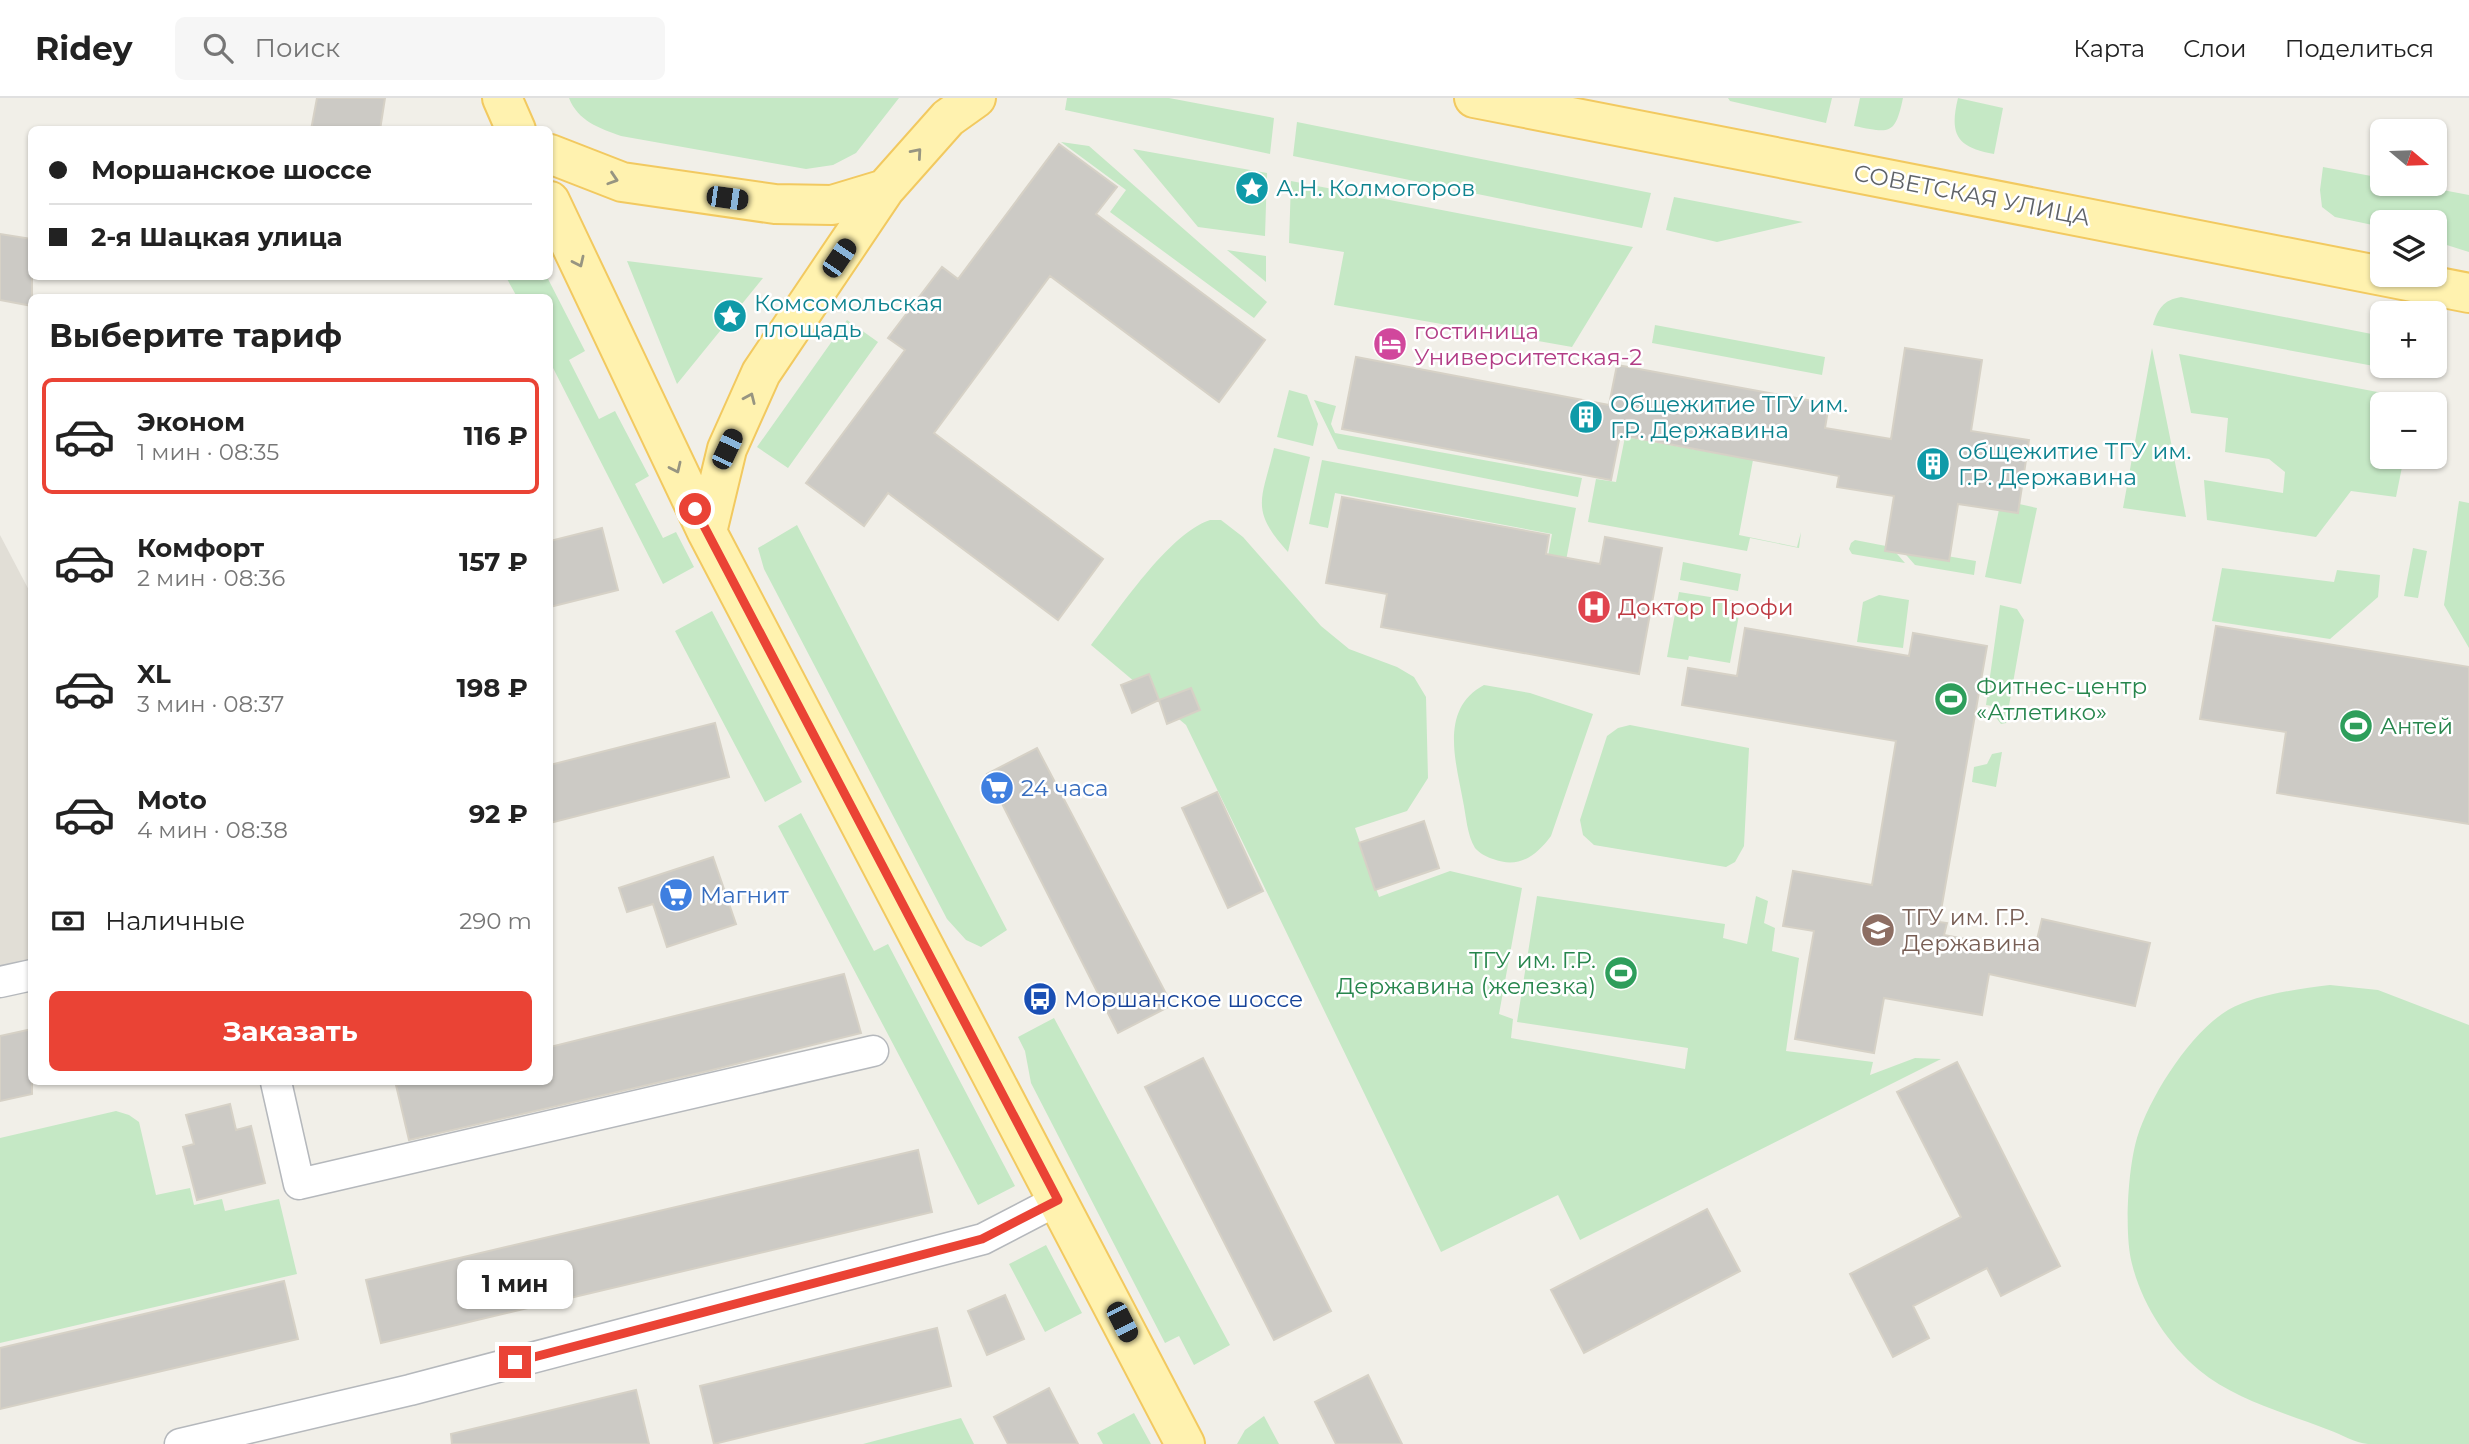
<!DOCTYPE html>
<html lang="ru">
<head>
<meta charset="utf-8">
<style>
  :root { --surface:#fff; --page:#f6f6f6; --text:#222; --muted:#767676; --line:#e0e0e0; --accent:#ea4335 }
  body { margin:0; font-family:Montserrat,sans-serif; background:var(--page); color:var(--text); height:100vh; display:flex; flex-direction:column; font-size:26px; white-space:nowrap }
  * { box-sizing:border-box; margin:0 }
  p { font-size:23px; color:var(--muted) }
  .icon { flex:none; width:38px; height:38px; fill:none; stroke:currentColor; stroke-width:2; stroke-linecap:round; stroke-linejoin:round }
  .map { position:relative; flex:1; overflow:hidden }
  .drawer { position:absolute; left:28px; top:196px; width:525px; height:791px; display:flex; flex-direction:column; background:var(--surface); border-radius:10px; box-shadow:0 2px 5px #0004 }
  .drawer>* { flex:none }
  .guide { position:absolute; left:28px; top:28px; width:525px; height:154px; border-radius:10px; box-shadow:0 2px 5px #0004; display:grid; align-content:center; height:154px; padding:0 21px; background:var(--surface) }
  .needle { width:46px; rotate:109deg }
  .fabs { position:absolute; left:2370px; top:21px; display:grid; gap:14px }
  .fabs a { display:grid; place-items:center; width:77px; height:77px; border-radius:10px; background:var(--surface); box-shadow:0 2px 5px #0004; font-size:35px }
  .end { position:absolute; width:32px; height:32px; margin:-16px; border:9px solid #ea4335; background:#fff; box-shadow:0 0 0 4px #fff }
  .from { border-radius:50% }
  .bubble { position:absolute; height:49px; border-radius:10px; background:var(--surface); box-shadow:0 2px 5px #0004; font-size:23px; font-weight:700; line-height:49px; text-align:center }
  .car { position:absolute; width:21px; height:42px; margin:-21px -10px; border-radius:9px; box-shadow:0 0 5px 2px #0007; background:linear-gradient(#222 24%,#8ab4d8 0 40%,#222 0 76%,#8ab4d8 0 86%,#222 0) }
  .guide b { display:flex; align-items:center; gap:24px; height:66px; font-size:26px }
  .guide b+b { border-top:2px solid var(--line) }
  .guide i { width:18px; height:18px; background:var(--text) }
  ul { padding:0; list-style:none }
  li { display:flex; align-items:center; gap:21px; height:116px; margin:0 14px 10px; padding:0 7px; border:4px solid transparent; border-radius:10px }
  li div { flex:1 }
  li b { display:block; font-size:26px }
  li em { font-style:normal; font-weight:700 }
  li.current { border-color:var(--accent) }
  li>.icon { width:63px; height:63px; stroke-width:1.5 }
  h2 { padding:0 21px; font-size:32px; line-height:84px }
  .pay { display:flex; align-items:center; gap:18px; height:77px; padding:0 21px; font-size:26px }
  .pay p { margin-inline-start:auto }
  .button { display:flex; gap:14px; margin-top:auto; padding:14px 21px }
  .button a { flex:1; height:80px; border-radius:10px; background:var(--accent); color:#fff; font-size:28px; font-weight:700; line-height:80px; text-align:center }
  header { display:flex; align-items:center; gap:42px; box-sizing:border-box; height:98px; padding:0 35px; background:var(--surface); border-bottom:2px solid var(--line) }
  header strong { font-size:33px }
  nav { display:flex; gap:38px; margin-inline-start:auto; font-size:24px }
  .search { width:490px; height:63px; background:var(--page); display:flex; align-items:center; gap:18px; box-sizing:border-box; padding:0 24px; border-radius:10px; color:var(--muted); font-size:26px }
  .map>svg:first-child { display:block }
  .education { fill:#e1ded6 }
  .green { fill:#c5e8c5 }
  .building { fill:#cccac5; stroke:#d6d1c6; stroke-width:2 }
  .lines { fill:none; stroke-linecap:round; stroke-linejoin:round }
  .minor-casing { stroke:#b5b8bc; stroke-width:33 }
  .major-casing { stroke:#f2c960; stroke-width:42 }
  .minor { stroke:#fff; stroke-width:30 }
  .major { stroke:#fff2af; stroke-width:38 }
  .oneway { stroke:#979581 }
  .route { stroke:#ea4335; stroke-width:9 }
  .labels { text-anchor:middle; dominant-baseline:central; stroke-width:5; stroke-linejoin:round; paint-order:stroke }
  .culture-label { font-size:23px; fill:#0d838f; stroke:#fff; text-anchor:start }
  .street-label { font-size:23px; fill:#5f6368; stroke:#fff }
  .hotel-label { font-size:23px; fill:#b23c85; stroke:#fff; text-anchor:start }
  .health-label { font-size:23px; fill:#be3a42; stroke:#fff; text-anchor:start }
  .leisure-label { font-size:23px; fill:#27864d; stroke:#fff; text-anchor:start }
  .shop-label { font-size:23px; fill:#366cbe; stroke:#fff; text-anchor:start }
  .education-label { font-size:23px; fill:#785e54; stroke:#fff; text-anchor:start }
  .transit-label { font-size:23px; fill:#164399; stroke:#fff; text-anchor:start }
</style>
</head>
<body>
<header>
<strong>Ridey</strong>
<div class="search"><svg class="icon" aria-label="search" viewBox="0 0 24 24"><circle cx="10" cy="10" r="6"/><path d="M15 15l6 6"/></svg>Поиск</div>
<nav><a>Карта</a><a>Слои</a><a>Поделиться</a></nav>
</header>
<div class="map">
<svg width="2469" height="1346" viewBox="0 0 2469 1346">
  <rect width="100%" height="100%" fill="#f1efe8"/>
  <path class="education" d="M0,437L32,498L31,864L0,871Z"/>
  <path class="green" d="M569,0H899L856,55L833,67L806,71L621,38C599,30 578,23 569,0Z
    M1067,0H1169L1274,20L1270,56L1065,12Z
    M1728,0H1832L1826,25L1730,3Z
    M1860,0H1903C1895,38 1890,35 1854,28Z
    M1958,0L2003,10L1994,56C1957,49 1949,37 1958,0Z
    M1297,24L1651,95L1642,130L1293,58Z
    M1061,44L1089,48L1267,204L1254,220L1110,114L1126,92Z
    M1133,51L1267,75L1265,138L1198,129Z
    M2323,69L2382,80V86H2411L2469,97V154L2434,143V124H2382V129L2335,119L2322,109L2320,92Z
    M1291,83L1633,149L1572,249L1334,207L1344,154L1289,145Z
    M1674,99L1803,124L1717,144L1666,132Z
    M1227,152L1266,158V184Z
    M627,163L763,180L677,286Z
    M506,179H547L585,253L569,262L599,321L615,313L649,378L635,386L663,440L676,434L694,469L663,486L550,264V200L517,199Z
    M2181,199L2382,238V268H2419L2417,276L2153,227C2158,211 2163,202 2181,199Z
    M847,222L878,244L788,370L757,349Z
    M1655,227L1825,259L1822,277L1652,245Z
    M2152,250L2186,419L2123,410Z
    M2179,256L2414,301V306H2382V359H2404L2396,399L2351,393L2316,439L2207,422L2204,382L2283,395L2285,374L2269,361L2225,354L2228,320L2191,315Z
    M1289,292L1307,297L1318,326L1313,348L1277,339Z
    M1314,302L1336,308L1331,326L1335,335L1582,380L1578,399L1338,351Z
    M1625,339L1753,362L1739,437L1797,449L1801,434L1799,450L1750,440L1747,453L1588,424L1596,381L1616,384Z
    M1274,350L1310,359L1288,454C1249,411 1262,402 1274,350Z
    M1322,362L1576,410L1564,473L1546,469L1552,436L1335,395L1328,430L1309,426Z
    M2001,402L2037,410L2021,486L1985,479Z
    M2459,403L2469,405V550L2444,507Z
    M1210,422H1221L1243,439L1321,528L1349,551L1397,569L1414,579L1426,599L1428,680L1407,713L1355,730L1379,799L1450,773L1522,790L1499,916L1513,921L1511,940L1685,971L1688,950L1517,924L1537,798L1725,826L1723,840L1747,846L1756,798L1768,803L1764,825L1775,830L1772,853L1799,860L1786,953L1873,964L1870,977L1915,960L1941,961L1580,1142L1558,1097L1441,1154L1186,627L1091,547C1119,512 1168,436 1210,422Z
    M797,427L1007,832L981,849L966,842L947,821L764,471L758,450Z
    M1855,442L1891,449L1905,465L1852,456L1849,451L1851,445Z
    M1900,450L1976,463L1974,477L1915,467Z
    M2413,450L2427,453L2418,500L2404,498Z
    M1683,464L1741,476L1738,493L1680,482Z
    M2222,470L2334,484L2337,472L2380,477L2378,499L2330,541L2212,523Z
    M1679,494L1735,503L1733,515L1739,517L1730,565L1689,558L1688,562L1667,559Z
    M1879,497L1909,502L1903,550L1857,544L1863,504Z
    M2000,507L2017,511L2024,522L2006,625L2001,626L1991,613L1992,608L1986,607Z
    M712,513L802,684L765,704L675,533Z
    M1484,587L1530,595L1593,616L1551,738C1536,758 1519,771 1493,761C1487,759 1479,755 1475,750C1467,737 1466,717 1463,703C1456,664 1439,611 1484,587Z
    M1630,627L1749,650L1744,748L1735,764L1726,769L1594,747L1583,737L1580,722L1607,638L1618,630Z
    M2002,654L1996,689L1972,684L1974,669L1987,666L1992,656Z
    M801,715L874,853L888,846L1015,1088L978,1107L778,728Z
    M2330,887L2378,892L2469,927V1346C2436,1346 2401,1346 2368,1346C2355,1345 2341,1336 2329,1332C2286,1315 2235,1302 2199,1272C2167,1245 2142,1206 2132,1166C2124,1136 2128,1070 2137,1040C2150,998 2190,935 2228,912C2257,896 2298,891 2330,887Z
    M1054,920L1230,1247L1194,1267L1179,1238L1165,1245L1031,985L1025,953L1018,939Z
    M116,1013L129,1017L139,1024L156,1097L190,1090L194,1107L222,1101L225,1113L279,1101L297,1176L0,1245V1040Z
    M1046,1147L1082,1215L1045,1234L1009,1166Z
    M1134,1315L1151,1346H1103L1097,1335Z
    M1264,1318L1279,1346H1237L1245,1332Z
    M961,1320L974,1346H863Z"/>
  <path class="building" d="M317,0H385L380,32H311Z
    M1059,46L1117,89L1096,116L1265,242L1219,304L1050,178L934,335L1103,461L1058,522L888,395L864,428L806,385L905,252L888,240L942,169L958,181Z
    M0,136L32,141V208L0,202Z
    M1905,250L1982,262L1971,333L2029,342L2018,415L1958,406L1949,463L1885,453L1894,398L1837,389L1839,378L1620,337L1611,382L1342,331L1356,259L1609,307L1617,267L1829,306L1825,330L1891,341Z
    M1342,399L1549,437L1546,456L1600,466L1605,439L1662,450L1639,576L1381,529L1387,496L1326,485Z
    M602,430L618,492L550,509V443Z
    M2216,528L2469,569V726L2277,695L2286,634L2200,621Z
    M1745,530L1909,558L1913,535L1987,548L1939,824L1947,825L1944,837L2034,854L2042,821L2150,845L2135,908L1989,876L1982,917L1884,900L1874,955L1795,941L1814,833L1783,828L1793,773L1872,787L1896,643L1682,607L1688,570L1737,578Z
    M1149,576L1159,602L1132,615L1121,587Z
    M1191,590L1200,612L1167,626L1159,602Z
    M715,625L729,679L550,725V667Z
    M1037,650L1172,907L1118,935L987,676Z
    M1217,694L1263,793L1228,810L1182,710Z
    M1424,723L1439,770L1375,792L1359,745Z
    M713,759L736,826L667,849L653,806L627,814L619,790Z
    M844,876L861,935L708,973L409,1042L396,987L411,984H550V949Z
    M32,931V996L0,1003V938Z
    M1203,960L1331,1213L1274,1242L1145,989Z
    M1957,964L2060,1168L2001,1198L1987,1170L1913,1208L1929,1240L1893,1259L1850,1176L1961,1119L1897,994Z
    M230,1006L236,1032L251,1028L265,1085L197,1102L183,1049L194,1046L186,1017Z
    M918,1052L932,1114L381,1245L366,1182Z
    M1707,1111L1740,1173L1584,1255L1551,1192Z
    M284,1183L298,1241L0,1311V1250Z
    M1005,1197L1024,1241L987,1257L968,1213Z
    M937,1230L951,1288L714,1346L700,1288Z
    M1368,1277L1390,1322L1402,1346H1336L1315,1304Z
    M1049,1290L1078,1346H1008L994,1319Z
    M636,1292L649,1346H452L451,1336Z"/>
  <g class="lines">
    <g class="minor-casing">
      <path id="minor" d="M0,884L32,877
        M276,984L299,1086L873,953
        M180,1346L410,1292L983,1141L1058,1102"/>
    </g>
    <g class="major-casing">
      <path id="major" d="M502,0L516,32
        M1474,0L2469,195
        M550,56L622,84L775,106L832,107L885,91
        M550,103L707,434L1185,1346
        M707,434L727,351L761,275L885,91L948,20L976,0"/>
    </g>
    <use href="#minor" class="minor"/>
    <use href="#major" class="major"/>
  </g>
  <defs><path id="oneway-chevron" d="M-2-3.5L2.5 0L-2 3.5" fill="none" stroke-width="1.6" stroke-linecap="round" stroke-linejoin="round" transform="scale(1.75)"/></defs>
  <g class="oneway">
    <use href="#oneway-chevron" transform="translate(917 55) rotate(-49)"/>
    <use href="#oneway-chevron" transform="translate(613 81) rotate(18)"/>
    <use href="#oneway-chevron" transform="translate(579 164) rotate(65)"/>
    <use href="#oneway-chevron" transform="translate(750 300) rotate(-66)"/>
    <use href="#oneway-chevron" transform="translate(676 370) rotate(65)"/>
  </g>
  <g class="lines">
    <path class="route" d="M515,1264L982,1141L1058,1102L695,411"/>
  </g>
  <defs>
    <g id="sight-disc" transform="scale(1.75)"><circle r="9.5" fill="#0f9aa8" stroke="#fff"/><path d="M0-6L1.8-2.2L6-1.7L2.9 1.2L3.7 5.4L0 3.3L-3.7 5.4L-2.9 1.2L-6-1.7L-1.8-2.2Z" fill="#fff"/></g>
    <g id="hotel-disc" transform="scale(1.75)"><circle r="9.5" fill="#d1479c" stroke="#fff"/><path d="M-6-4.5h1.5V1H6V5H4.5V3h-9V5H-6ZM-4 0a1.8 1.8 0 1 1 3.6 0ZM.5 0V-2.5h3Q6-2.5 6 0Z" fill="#fff"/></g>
    <g id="building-disc" transform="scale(1.75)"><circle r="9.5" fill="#0f9aa8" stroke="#fff"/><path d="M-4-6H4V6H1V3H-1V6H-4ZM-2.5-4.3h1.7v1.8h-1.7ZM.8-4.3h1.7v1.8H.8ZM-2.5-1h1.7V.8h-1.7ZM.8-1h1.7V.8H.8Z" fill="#fff"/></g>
    <g id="hospital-disc" transform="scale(1.75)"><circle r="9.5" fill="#e0444e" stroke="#fff"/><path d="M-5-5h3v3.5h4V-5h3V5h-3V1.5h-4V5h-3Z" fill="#fff"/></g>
    <g id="stadium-disc" transform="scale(1.75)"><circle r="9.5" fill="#2e9e5b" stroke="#fff"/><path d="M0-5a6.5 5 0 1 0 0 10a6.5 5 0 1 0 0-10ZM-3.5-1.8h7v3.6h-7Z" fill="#fff"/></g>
    <g id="supermarket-disc" transform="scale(1.75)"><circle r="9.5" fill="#3f7fe0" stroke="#fff"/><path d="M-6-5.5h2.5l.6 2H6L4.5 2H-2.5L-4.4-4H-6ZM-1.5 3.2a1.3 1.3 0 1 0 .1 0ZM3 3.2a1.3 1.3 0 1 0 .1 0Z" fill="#fff"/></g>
    <g id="university-disc" transform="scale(1.75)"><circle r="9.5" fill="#8d6e63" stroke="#fff"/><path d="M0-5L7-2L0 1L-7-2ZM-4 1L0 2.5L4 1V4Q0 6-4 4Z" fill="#fff"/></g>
    <g id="bus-disc" transform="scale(1.75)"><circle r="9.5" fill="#1a4fb4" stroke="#fff"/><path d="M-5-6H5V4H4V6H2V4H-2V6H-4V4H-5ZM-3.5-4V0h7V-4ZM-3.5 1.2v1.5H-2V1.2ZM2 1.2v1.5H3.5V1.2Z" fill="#fff"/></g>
  </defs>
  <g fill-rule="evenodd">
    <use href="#sight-disc" x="1252" y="90"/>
    <use href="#sight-disc" x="730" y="218"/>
    <use href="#hotel-disc" x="1390" y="246"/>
    <use href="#building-disc" x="1586" y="319"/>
    <use href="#building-disc" x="1933" y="366"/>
    <use href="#hospital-disc" x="1594" y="509"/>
    <use href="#stadium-disc" x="1951" y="601"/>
    <use href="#stadium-disc" x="2356" y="628"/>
    <use href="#supermarket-disc" x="997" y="690"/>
    <use href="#supermarket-disc" x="676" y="797"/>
    <use href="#university-disc" x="1878" y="832"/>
    <use href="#stadium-disc" x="1621" y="875"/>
    <use href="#bus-disc" x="1040" y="901"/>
  </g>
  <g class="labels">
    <g class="culture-label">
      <text x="1276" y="90">А.Н. Колмогоров</text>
      <text x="754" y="205">Комсомольская<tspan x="754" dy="26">площадь</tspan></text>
      <text x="1610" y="306">Общежитие ТГУ им.<tspan x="1610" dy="26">Г.Р. Державина</tspan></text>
      <text x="1958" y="353">общежитие ТГУ им.<tspan x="1958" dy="26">Г.Р. Державина</tspan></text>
    </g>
    <g class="street-label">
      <text transform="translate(1972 97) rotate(11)">СОВЕТСКАЯ УЛИЦА</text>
    </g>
    <g class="hotel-label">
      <text x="1414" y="233">гостиница<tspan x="1414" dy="26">Университетская-2</tspan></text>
    </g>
    <g class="health-label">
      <text x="1618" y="509">Доктор Профи</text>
    </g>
    <g class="leisure-label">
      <text x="1976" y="588">Фитнес-центр<tspan x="1976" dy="26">«Атлетико»</tspan></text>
      <text x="2380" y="628">Антей</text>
      <text x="1596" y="862" text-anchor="end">ТГУ им. Г.Р.<tspan x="1596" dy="26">Державина (железка)</tspan></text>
    </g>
    <g class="shop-label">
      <text x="1021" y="690">24 часа</text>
      <text x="700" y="797">Магнит</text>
    </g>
    <g class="education-label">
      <text x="1902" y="819">ТГУ им. Г.Р.<tspan x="1902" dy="26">Державина</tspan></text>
    </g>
    <g class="transit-label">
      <text x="1064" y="901">Моршанское шоссе</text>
    </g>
  </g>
</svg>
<div class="fabs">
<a><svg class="needle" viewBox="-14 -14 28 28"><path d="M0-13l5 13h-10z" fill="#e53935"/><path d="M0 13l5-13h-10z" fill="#767676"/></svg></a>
<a><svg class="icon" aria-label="layers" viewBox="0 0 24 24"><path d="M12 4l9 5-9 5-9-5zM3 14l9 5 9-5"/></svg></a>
<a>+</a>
<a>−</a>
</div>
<i class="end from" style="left:695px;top:411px"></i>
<i class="end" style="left:515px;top:1264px"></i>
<div class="bubble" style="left:457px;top:1162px;width:116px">1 мин</div>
<i class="car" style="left:727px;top:100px;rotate:98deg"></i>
<i class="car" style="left:839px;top:160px;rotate:34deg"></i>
<i class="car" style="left:727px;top:351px;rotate:25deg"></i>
<i class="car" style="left:1122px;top:1224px;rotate:153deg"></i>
<div class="guide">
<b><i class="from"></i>Моршанское шоссе</b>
<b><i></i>2-я Шацкая улица</b>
</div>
<section class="drawer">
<h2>Выберите тариф</h2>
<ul>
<li class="current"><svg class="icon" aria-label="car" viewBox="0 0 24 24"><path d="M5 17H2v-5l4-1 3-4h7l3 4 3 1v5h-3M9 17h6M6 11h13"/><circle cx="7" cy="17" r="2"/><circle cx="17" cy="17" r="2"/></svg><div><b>Эконом</b><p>1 мин · 08:35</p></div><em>116 ₽</em></li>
<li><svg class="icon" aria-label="car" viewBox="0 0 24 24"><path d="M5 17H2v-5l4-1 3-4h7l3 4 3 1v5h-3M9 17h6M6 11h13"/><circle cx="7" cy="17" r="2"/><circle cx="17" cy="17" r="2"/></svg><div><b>Комфорт</b><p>2 мин · 08:36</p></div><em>157 ₽</em></li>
<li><svg class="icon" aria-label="car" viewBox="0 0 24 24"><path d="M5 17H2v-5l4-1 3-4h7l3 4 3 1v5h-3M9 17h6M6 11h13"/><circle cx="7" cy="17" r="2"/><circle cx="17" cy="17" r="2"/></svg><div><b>XL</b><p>3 мин · 08:37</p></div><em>198 ₽</em></li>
<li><svg class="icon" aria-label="car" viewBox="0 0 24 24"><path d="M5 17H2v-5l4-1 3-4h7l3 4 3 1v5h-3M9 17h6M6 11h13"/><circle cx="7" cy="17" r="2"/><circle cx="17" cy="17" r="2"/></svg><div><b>Moto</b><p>4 мин · 08:38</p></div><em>92 ₽</em></li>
</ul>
<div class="pay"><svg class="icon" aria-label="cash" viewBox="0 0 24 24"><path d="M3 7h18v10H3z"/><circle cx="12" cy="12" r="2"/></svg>Наличные<p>290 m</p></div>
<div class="button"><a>Заказать</a></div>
</section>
</div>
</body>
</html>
